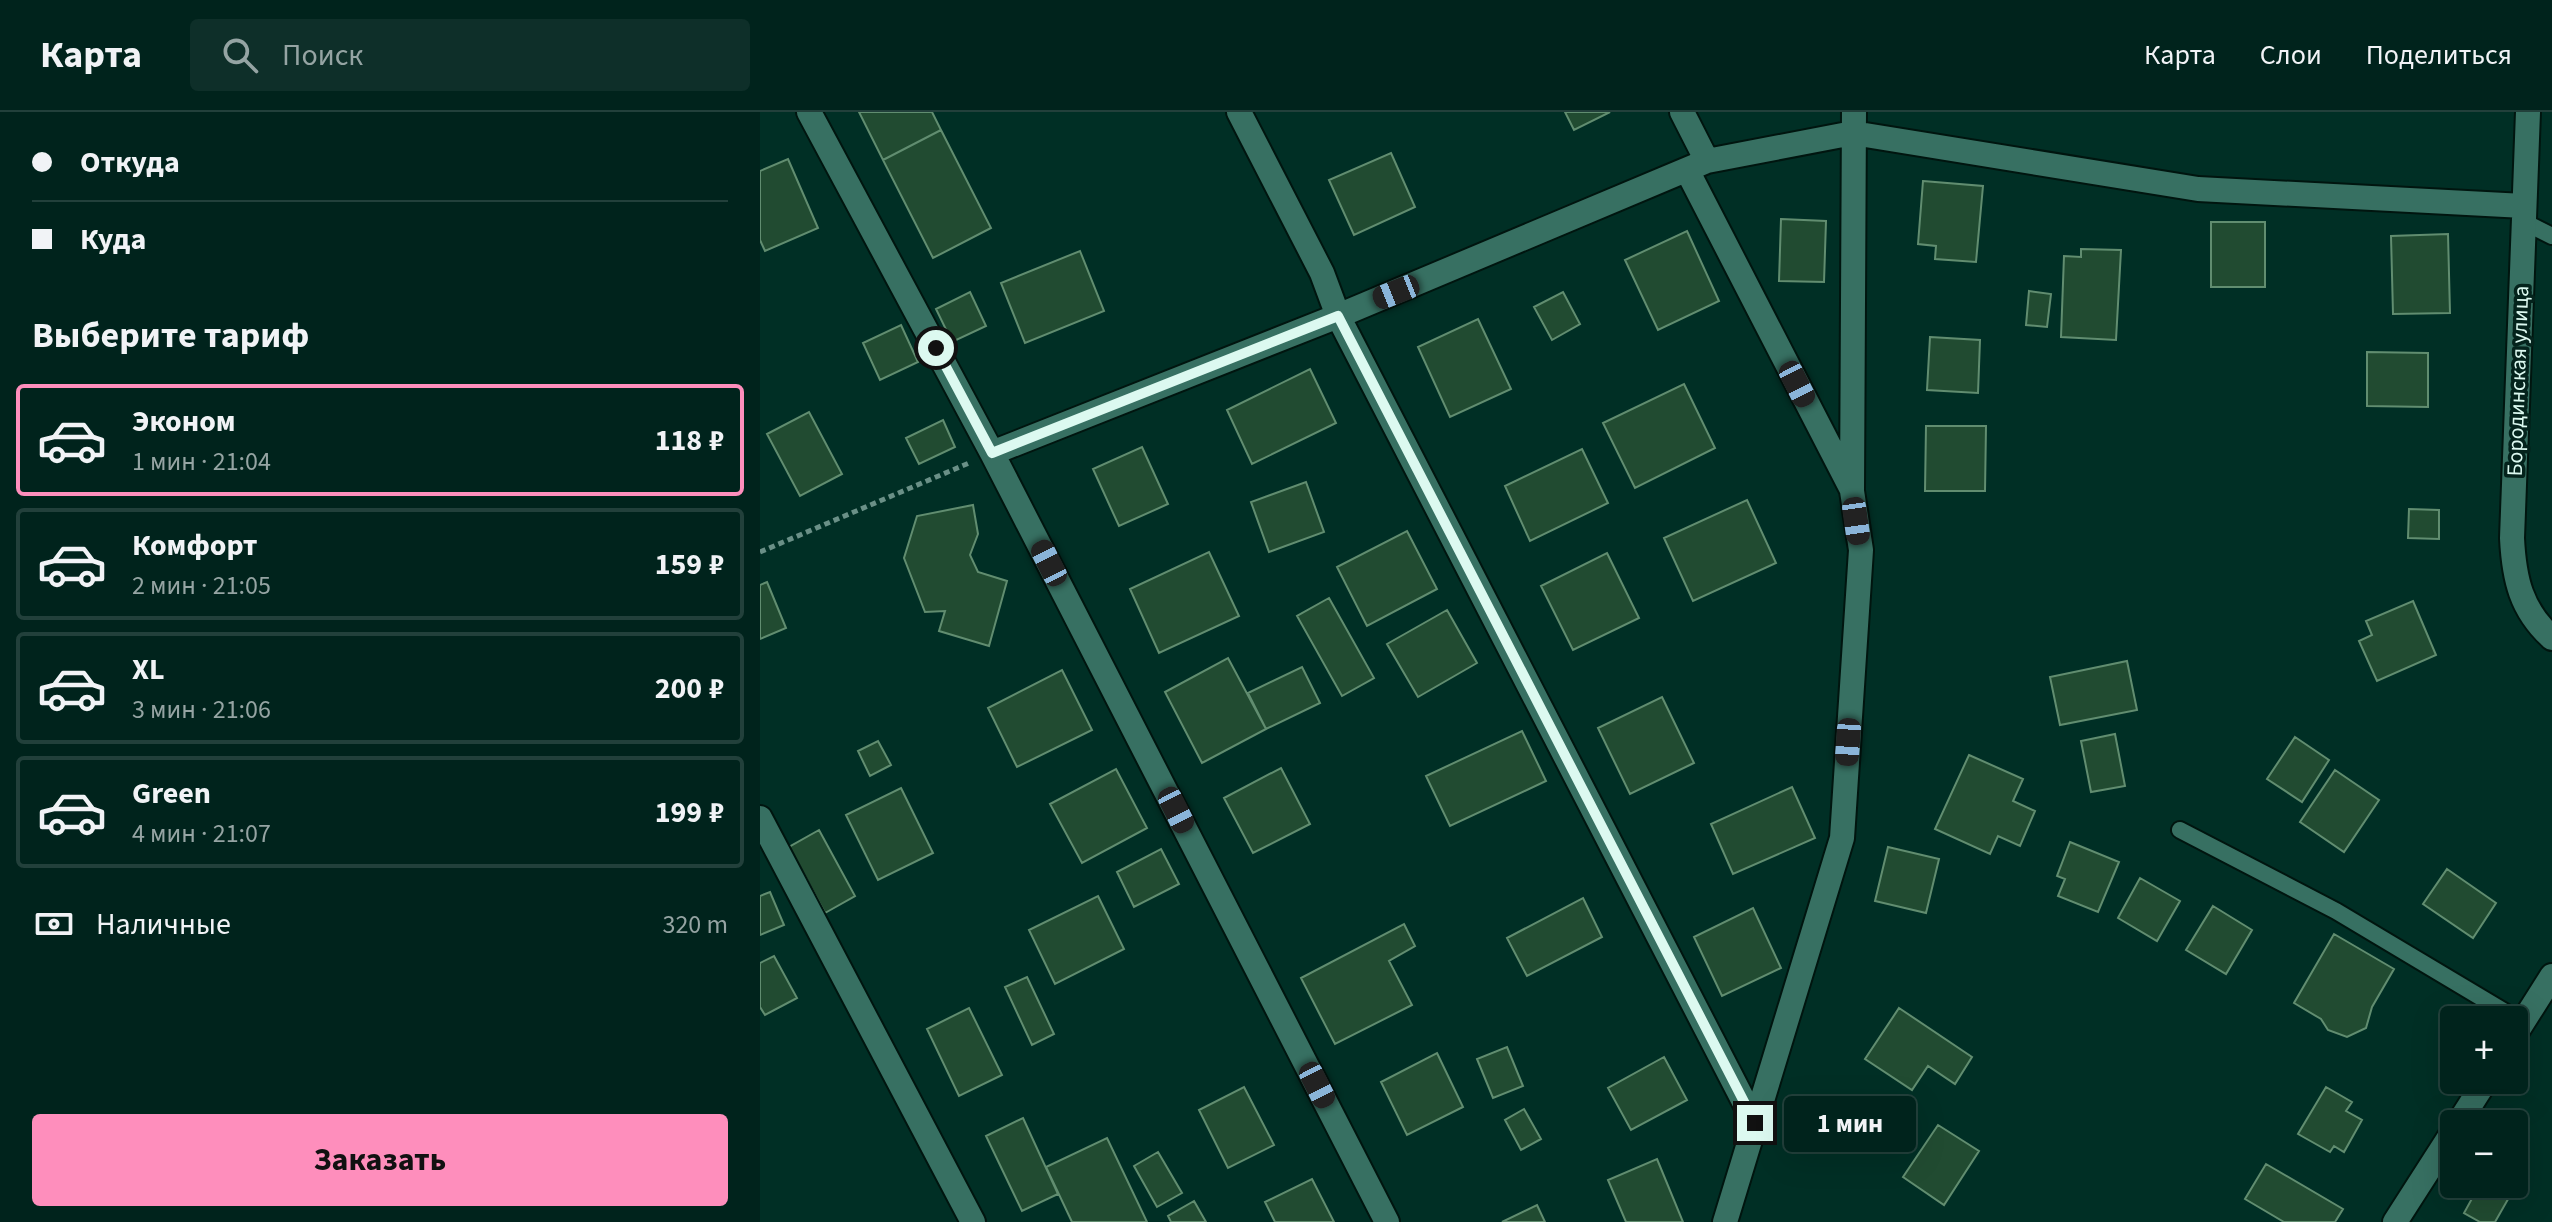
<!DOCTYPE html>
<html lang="ru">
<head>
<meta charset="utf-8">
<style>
  :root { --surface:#00231c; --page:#0e2f29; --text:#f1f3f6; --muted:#95a4a3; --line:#22403b; --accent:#fe8ebc }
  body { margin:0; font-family:"Source Sans 3",sans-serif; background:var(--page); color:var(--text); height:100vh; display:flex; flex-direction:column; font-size:30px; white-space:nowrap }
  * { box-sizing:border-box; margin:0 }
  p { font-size:26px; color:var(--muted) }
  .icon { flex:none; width:44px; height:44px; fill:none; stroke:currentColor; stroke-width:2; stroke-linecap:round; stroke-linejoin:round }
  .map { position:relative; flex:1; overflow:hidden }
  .panel { display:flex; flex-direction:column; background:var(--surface); width:760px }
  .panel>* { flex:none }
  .banner { display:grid; align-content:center; height:176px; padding:0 32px; background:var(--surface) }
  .controls { position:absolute; left:1680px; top:894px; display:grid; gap:16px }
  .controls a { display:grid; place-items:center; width:88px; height:88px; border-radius:8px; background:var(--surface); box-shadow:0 8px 32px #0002,0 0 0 2px var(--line); font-size:40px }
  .end { position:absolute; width:36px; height:36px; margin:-18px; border:10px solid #dcf9f0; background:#111; box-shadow:0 0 0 4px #111 }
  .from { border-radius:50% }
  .bubble { position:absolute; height:56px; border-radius:8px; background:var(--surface); box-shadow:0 8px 32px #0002,0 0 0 2px var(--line); font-size:26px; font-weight:700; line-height:56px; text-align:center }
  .car { position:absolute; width:24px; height:48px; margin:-24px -12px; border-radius:10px; box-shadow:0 0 6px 2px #0007; background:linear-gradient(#222 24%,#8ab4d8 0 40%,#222 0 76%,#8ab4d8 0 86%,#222 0) }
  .banner b { display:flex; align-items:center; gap:28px; height:76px; font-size:30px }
  .banner b+b { border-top:2px solid var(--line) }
  .banner i { width:20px; height:20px; background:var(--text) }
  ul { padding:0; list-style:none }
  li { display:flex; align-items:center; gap:24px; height:112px; margin:0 16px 12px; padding:0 16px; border:4px solid var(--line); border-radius:8px }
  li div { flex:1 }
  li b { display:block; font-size:30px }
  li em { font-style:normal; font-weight:700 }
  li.selected { border-color:var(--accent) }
  li>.icon { width:72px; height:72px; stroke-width:1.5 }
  h2 { padding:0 32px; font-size:36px; line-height:96px }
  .pay { display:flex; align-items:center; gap:20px; height:88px; padding:0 32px; font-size:30px }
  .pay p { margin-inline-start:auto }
  .primary-button { display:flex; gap:16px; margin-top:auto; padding:16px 32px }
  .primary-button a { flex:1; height:92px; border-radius:8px; background:var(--accent); color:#111; font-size:32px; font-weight:700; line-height:92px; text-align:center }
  header { display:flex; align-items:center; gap:48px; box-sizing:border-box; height:112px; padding:0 40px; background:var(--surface); border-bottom:2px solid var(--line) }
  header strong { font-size:38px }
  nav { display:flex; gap:44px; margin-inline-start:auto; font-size:28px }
  .search { width:560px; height:72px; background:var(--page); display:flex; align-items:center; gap:20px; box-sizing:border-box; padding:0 28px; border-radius:8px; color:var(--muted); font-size:30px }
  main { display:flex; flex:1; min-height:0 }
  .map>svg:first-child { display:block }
  .building { fill:#214b31; stroke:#618d70; stroke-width:2 }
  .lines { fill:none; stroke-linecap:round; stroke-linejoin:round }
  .service-casing { stroke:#00150f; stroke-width:20 }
  .minor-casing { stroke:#00150f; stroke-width:28 }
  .tertiary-casing { stroke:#00150f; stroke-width:28 }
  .path { stroke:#6a9087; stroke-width:5; stroke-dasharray:6 4; stroke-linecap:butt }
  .service { stroke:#377062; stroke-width:16 }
  .minor { stroke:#377062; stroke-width:24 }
  .tertiary { stroke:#377062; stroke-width:24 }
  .route { stroke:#dcf9f0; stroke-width:10 }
  .labels { text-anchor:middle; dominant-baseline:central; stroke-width:7; stroke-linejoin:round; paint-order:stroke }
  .street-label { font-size:22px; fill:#dcf9f0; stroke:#04231c }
</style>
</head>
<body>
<header>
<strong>Карта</strong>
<div class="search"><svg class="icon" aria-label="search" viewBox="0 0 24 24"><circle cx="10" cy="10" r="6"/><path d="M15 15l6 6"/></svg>Поиск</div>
<nav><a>Карта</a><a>Слои</a><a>Поделиться</a></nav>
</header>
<main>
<section class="panel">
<div class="banner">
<b><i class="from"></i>Откуда</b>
<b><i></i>Куда</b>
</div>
<h2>Выберите тариф</h2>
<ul>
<li class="selected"><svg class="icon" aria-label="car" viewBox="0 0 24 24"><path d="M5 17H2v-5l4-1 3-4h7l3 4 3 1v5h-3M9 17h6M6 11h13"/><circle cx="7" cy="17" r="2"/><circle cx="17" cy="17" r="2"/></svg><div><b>Эконом</b><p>1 мин · 21:04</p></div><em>118 ₽</em></li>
<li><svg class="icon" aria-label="car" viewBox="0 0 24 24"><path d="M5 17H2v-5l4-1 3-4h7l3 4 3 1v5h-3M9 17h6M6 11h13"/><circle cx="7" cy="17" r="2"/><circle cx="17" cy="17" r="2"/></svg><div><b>Комфорт</b><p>2 мин · 21:05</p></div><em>159 ₽</em></li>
<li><svg class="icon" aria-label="car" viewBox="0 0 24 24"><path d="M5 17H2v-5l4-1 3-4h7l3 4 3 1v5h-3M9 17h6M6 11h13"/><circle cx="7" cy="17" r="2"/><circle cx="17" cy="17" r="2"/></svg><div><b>XL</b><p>3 мин · 21:06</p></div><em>200 ₽</em></li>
<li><svg class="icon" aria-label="car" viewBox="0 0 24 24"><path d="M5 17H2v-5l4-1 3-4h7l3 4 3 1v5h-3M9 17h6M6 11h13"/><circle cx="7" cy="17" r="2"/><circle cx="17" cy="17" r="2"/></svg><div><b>Green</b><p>4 мин · 21:07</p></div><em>199 ₽</em></li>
</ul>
<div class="pay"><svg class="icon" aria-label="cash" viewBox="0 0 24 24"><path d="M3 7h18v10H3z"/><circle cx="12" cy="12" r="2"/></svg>Наличные<p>320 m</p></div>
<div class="primary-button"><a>Заказать</a></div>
</section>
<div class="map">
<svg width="1792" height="1110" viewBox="0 0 1792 1110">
  <rect width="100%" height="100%" fill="#002f25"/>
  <path class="building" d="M99,0H172L181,18L123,48Z
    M805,0H850L814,18Z
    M181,18L231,116L173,146L123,48Z
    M631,41L655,95L594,123L569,68Z
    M28,47L58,116L5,139L0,128V59Z
    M1163,69L1223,74L1216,150L1175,147L1176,134L1158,132Z
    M1021,107L1066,109L1064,170L1019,169Z
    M1451,110H1505V175H1451Z
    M927,119L959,189L898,218L865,148Z
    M1688,122L1690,201L1633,202L1631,124Z
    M1321,137L1361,138L1356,228L1301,225L1304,144L1321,145Z
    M320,139L344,199L265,231L241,171Z
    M1269,179L1291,182L1287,215L1266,213Z
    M210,180L226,214L192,230L176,197Z
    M803,180L820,212L792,228L774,195Z
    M718,207L751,277L690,305L658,235Z
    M141,213L158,250L120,268L103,231Z
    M1170,225L1220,228L1218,281L1167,278Z
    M1607,240L1668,241V295L1607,294Z
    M550,257L576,311L492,352L467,298Z
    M924,272L955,336L875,376L843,311Z
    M49,300L82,362L40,384L7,322Z
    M183,308L195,335L159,352L146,326Z
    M1166,314H1226L1225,379H1165Z
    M382,335L408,392L359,414L333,357Z
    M822,337L848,391L770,429L745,374Z
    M546,370L564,420L509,440L491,390Z
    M987,388L1016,451L933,489L904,426Z
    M213,393L218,422L210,443L218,460L247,469L229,534L179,519L185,499L165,500L144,446L157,404Z
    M1649,397L1679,398V427L1648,426Z
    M647,419L677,477L607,514L577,455Z
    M449,440L479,504L399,541L370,477Z
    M847,441L879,506L813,538L781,474Z
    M7,470L26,516L0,527V473Z
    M569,486L614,566L582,584L537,504Z
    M1653,489L1676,543L1617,569L1599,529L1612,523L1606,509Z
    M687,498L717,551L658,585L627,532Z
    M468,546L506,617L442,651L405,580Z
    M1367,549L1377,598L1300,613L1290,565Z
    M542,555L560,591L506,617L488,581Z
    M302,558L332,618L257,655L228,596Z
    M902,585L934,651L870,682L838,616Z
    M762,619L786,669L690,714L666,664Z
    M1355,622L1365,674L1331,680L1321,629Z
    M1535,625L1569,648L1542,690L1507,667Z
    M118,629L131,653L110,664L98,639Z
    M1209,643L1263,667L1253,689L1275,699L1260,734L1238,724L1230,742L1175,717Z
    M521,656L550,712L493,741L464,686Z
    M356,657L387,716L322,751L290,692Z
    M1575,658L1619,688L1584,740L1540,710Z
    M1032,675L1055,726L973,762L951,712Z
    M141,676L173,741L118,768L86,703Z
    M59,718L95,784L65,801L29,735Z
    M1310,730L1359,750L1338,800L1298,784L1305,767L1297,764Z
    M1128,735L1179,747L1166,801L1115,789Z
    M401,737L419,772L374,795L357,760Z
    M1687,757L1736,791L1713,826L1663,792Z
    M1380,766L1420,789L1397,829L1358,806Z
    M10,780L24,813L0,823V784Z
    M338,784L364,837L295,872L269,818Z
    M823,786L842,825L767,864L747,826Z
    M1453,794L1492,818L1466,862L1426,838Z
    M993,796L1021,856L962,884L934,825Z
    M644,812L655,834L629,849L652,893L575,932L541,866Z
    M1574,822L1634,857L1612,895L1606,916L1587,925L1568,918L1561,907L1534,891Z
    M14,844L37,886L5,903L0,895V851Z
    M267,865L294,922L272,933L245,875Z
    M209,896L242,963L199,984L167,917Z
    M1139,896L1212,945L1195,972L1168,954L1152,978L1105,947Z
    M747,935L763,974L733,986L717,947Z
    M677,941L703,995L647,1023L621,970Z
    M904,945L927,988L871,1018L848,976Z
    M484,975L514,1033L468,1056L439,998Z
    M1566,975L1592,990L1586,999L1602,1008L1584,1040L1574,1034L1570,1040L1538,1022Z
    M764,997L781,1027L761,1038L745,1008Z
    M263,1006L298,1082L262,1099L226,1024Z
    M1178,1013L1219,1039L1184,1093L1143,1065Z
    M347,1026L387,1110H312L286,1055Z
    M398,1040L422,1081L397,1095L374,1054Z
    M897,1047L923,1110H866L848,1068Z
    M1506,1052L1583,1097L1575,1110H1524L1485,1087Z
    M1754,1056L1763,1061L1735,1110H1720L1704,1101L1720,1072H1754Z
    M552,1067L574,1110H515L505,1090Z
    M434,1089L446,1110H411L408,1104Z
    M777,1093L785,1110H742Z"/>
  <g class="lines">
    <g class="service-casing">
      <path id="service" d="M1764,110L1792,124
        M1420,718L1576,799L1762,910"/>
    </g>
    <g class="minor-casing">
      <path id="minor" d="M49,0L232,341L627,1110
        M479,0L562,161L578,204L995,1011
        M922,0L947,49
        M1768,0L1752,426C1754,467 1761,498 1792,526
        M927,58L1091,376
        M232,341L578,204L947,49L1093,21L1438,77L1764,94
        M0,706L213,1110
        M965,1110L1082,726L1101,438L1092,379L1094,0"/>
    </g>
    <g class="tertiary-casing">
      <path id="tertiary" d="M1754,924L1792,864
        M1698,1012L1726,968
        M1635,1110L1694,1018"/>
    </g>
    <path class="path" d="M0,440L209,351"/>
    <use href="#service" class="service"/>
    <use href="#minor" class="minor"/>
    <use href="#tertiary" class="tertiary"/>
  </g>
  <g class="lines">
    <path class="route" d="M176,236L232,341L578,204L995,1011"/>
  </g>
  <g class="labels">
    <g class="street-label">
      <text transform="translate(1758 269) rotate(-88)">Бородинская улица</text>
    </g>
  </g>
</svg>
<div class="controls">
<a>+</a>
<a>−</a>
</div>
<i class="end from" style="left:176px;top:236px"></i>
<i class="end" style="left:995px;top:1011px"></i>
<div class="bubble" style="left:1024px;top:984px;width:132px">1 мин</div>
<i class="car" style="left:636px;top:180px;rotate:248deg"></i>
<i class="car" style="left:1037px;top:272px;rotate:153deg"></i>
<i class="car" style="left:1096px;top:409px;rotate:172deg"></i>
<i class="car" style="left:289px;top:451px;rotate:333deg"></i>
<i class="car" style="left:1088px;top:630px;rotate:184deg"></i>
<i class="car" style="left:416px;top:698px;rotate:153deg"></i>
<i class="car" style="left:557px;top:973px;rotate:153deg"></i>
</div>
</main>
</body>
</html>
